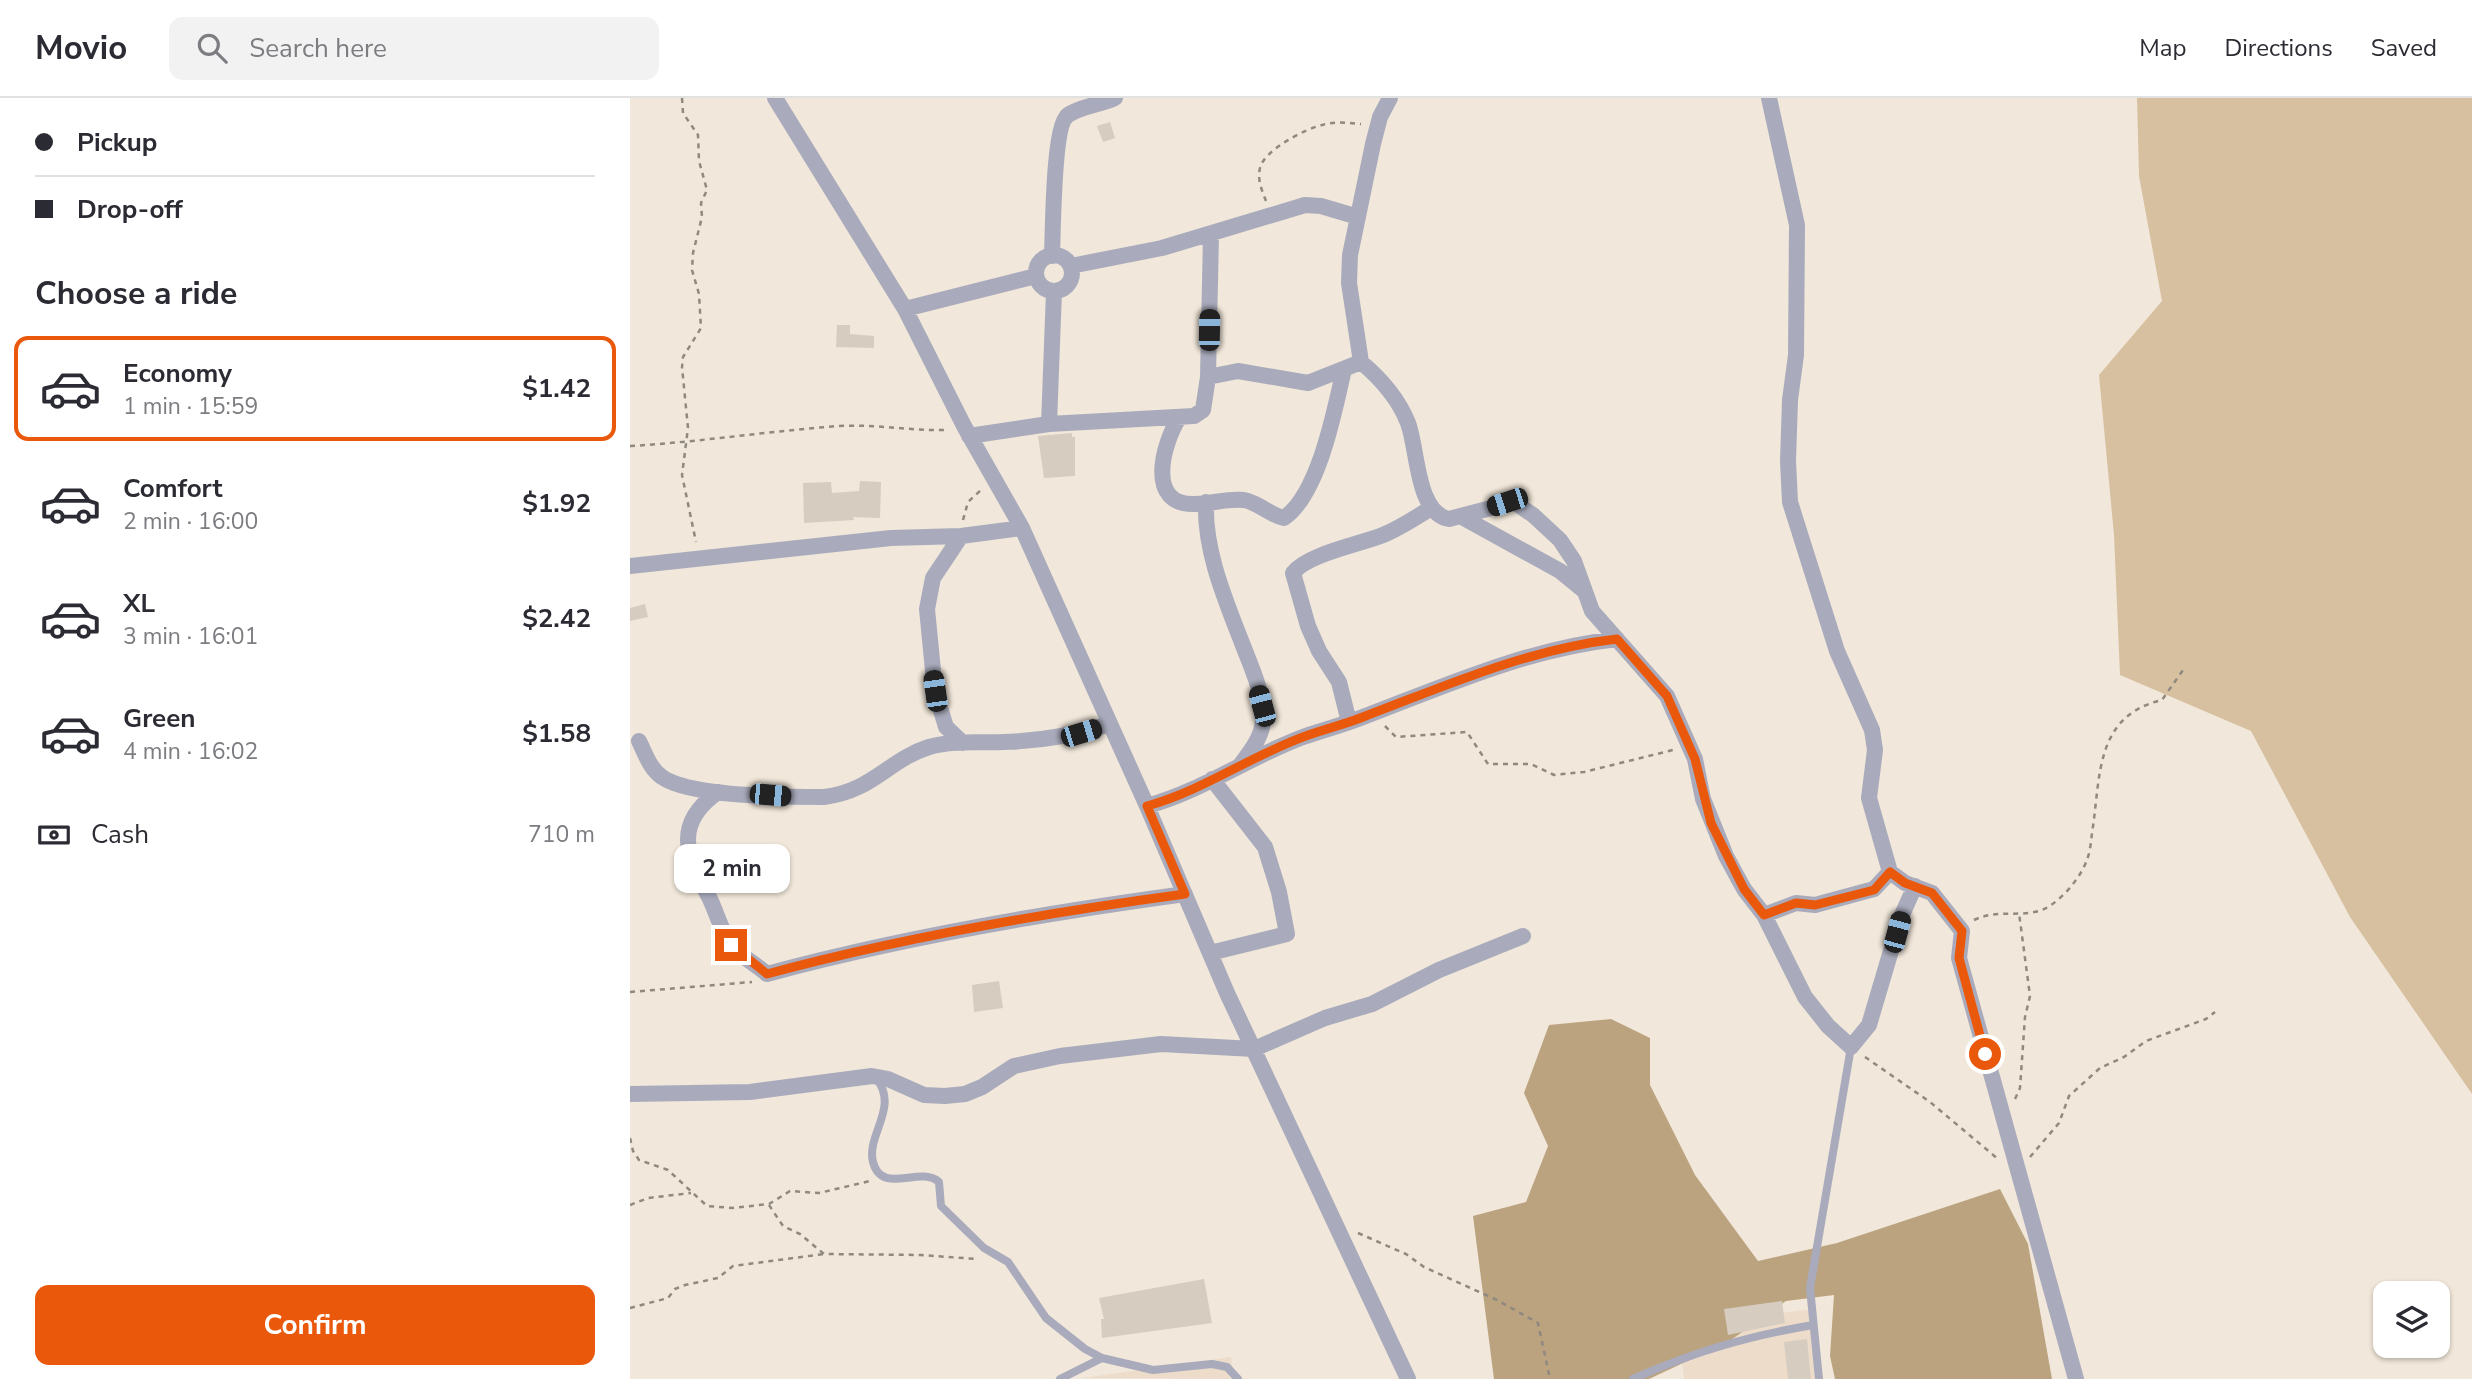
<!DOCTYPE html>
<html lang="en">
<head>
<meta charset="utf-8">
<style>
  :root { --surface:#fff; --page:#f2f2f3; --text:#2b2b33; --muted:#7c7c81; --line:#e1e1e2; --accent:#ea580c }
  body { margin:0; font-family:"Nunito Sans",sans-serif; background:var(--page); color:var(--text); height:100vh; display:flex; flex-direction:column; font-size:26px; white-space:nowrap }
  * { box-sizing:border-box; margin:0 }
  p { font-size:23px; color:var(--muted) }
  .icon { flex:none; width:38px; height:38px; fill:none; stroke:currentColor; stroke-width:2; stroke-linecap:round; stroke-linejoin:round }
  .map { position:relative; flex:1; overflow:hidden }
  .drawer { display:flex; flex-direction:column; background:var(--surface); width:630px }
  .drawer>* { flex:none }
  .top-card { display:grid; align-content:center; height:154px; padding:0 35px; background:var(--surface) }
  .controls { position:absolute; left:1743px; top:1183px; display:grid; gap:14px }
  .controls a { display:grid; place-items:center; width:77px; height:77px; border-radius:14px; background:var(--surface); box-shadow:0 2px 5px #0004; font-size:35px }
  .end { position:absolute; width:32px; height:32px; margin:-16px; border:9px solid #ea580c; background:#fff; box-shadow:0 0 0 4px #fff }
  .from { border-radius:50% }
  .bubble { position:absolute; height:49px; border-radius:14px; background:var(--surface); box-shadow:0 2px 5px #0004; font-size:23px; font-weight:700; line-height:49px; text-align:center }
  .car { position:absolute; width:21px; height:42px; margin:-21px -10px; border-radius:9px; box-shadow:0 0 5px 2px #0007; background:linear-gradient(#222 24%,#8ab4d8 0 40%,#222 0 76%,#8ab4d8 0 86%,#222 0) }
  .top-card b { display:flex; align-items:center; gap:24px; height:66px; font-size:26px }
  .top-card b+b { border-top:2px solid var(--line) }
  .top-card i { width:18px; height:18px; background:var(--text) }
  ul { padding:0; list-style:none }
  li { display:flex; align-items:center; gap:21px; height:105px; margin:0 14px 10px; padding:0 21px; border:4px solid transparent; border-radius:14px }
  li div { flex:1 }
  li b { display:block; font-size:26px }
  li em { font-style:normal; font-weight:700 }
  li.selected { border-color:var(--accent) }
  li>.icon { width:63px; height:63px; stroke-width:1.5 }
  h2 { padding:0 35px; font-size:32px; line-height:84px }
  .pay { display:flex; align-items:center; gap:18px; height:77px; padding:0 35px; font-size:26px }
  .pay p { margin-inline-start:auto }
  .button { display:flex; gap:14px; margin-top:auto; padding:14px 35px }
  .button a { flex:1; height:80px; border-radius:14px; background:var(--accent); color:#fff; font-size:28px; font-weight:700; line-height:80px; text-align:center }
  header { display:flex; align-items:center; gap:42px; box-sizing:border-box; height:98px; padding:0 35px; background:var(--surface); border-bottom:2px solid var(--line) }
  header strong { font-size:33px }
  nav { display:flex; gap:38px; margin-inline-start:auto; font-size:24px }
  .search { width:490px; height:63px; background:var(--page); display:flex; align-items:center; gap:18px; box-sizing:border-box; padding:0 24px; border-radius:14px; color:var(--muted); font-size:26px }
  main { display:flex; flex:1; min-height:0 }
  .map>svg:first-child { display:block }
  .education { fill:#eddcca }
  .green { fill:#d7c0a0 }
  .forest { fill:#bba380 }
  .building { fill:#d6ccbf }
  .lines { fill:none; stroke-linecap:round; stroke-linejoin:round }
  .path { stroke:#8f8980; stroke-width:2.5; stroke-dasharray:5 5; stroke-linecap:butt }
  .lane { stroke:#a9abbc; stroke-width:8 }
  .street { stroke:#a9abbc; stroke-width:16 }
  .route { stroke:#ea580c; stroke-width:9 }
</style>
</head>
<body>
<header>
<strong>Movio</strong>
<div class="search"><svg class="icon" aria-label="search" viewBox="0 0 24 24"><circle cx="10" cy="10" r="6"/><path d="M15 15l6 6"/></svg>Search here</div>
<nav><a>Map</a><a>Directions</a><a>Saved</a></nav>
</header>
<main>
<section class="drawer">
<div class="top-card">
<b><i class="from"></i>Pickup</b>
<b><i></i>Drop-off</b>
</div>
<h2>Choose a ride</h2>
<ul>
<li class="selected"><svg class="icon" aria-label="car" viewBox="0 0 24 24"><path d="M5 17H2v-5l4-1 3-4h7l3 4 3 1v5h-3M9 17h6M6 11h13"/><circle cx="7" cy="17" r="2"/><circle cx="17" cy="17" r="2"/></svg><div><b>Economy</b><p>1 min · 15:59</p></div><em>$1.42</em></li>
<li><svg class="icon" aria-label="car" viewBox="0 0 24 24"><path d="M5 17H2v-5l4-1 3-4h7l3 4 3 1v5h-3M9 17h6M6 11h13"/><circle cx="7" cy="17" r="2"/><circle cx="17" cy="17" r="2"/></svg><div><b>Comfort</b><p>2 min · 16:00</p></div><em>$1.92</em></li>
<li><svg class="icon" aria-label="car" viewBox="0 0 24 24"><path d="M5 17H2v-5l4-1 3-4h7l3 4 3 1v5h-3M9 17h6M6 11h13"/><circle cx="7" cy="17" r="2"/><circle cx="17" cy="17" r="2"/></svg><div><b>XL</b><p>3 min · 16:01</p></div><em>$2.42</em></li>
<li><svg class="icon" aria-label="car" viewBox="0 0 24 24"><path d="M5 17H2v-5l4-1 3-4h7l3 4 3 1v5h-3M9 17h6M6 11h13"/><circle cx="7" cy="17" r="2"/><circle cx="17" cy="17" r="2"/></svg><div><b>Green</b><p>4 min · 16:02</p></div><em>$1.58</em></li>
</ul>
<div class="pay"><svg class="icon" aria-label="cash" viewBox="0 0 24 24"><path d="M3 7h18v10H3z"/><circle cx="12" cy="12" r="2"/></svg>Cash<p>710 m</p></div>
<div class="button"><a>Confirm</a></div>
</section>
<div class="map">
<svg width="1842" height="1281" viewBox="0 0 1842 1281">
  <rect width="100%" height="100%" fill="#f1e7da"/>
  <path class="education" d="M1185,1211L1193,1281H1054L1047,1227Z
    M601,1259L604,1281L453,1280Z"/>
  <path class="green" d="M1507,0H1842V996L1720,819L1621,633L1490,577L1484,437L1469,277L1532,203L1509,78Z"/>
  <path class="forest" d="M981,921L1020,940V987L1065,1077L1128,1163L1207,1145L1370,1091L1398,1146L1422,1281H1205L1200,1258L1204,1197L1156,1203L1098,1244L1019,1281H864L843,1118L896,1104L918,1048L894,995L919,927Z"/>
  <path class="building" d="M480,24L485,40L473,44L467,28Z
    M207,227H220V236L244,238V250L206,249Z
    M442,335V339H445V378L414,380L408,338Z
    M230,383L251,384L250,420L223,419L224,422L174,425L173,385L201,384L202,395L229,393Z
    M15,506L18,519L0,523V510Z
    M369,883L373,910L344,914L342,887Z
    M574,1181L582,1225L472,1240L471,1221H474L469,1200Z
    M1152,1203L1155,1225L1098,1237L1094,1211Z
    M1177,1241L1181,1281H1158L1154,1244Z"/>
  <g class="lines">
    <path class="path" d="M52,0L53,15L68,37L69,63L77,92L71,105L72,119L63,155L62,172L69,196L71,230L53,259L52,269L58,330L52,377L66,444
      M636,103C632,93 627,81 630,70C634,52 675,31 692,27C705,23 718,25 731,26
      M0,348C70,344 139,333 209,328C246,326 281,333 317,332
      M333,422L338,404L352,391
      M755,628L766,639L837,634L858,666H901L924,677L954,674L1043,652
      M1344,822C1371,809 1399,823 1421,807C1436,797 1451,778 1457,762C1460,754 1461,744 1462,735C1471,679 1464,618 1532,602L1553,572
      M0,894L122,884
      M1235,959L1300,1004L1368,1061
      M1385,1001L1390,990L1395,919L1400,898L1389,815
      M0,1040L3,1053L9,1062L38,1072L77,1108L102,1110L139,1106L160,1093L189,1095L240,1083
      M1400,1059L1429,1025L1439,998L1470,970L1494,959L1516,943L1576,921L1585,914
      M0,1107L18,1100L61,1095
      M139,1107L153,1128L170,1136L194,1156L291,1157L346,1161
      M728,1135L776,1156L794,1169L867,1202L908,1225L920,1281
      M0,1210L38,1200L45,1191L55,1187L88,1180L103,1168L194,1156"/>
    <path class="lane" d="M246,980C270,1009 236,1037 243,1064C252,1098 290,1067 309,1084L311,1108L354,1150L378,1164L416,1220L455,1251L472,1260L523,1272L582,1266L597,1269L608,1281
      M430,1281L472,1260
      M1003,1281C1063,1254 1118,1238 1183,1227
      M1189,1281L1180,1190L1221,949"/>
    <path class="street" d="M145,0L275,211L334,328L392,430L517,708L597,895L778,1281
      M1139,0L1167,127L1166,257L1160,302L1158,363L1160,404L1207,553L1242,632L1245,652L1239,700L1260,774L1275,785L1302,795L1332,833L1329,860L1446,1281
      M406 175a18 18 0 1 1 36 0a18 18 0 1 1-36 0Z
      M422,158C423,135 423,27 438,17C451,8 470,7 485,0
      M441,168L532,150L675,107L691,108L728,119
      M275,211L406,178
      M731,264L719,185L720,157L743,46L750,19L760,0
      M578,279L581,137
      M549,320C533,345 515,408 565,406C582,406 597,400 614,402C630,405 639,417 654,420C689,396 705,311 714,271
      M419,326L424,193
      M339,338L419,326L564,318L573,312L578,279L608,273L678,285L731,264C750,280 769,302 778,325C788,351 786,415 819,421L884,404L903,417L930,442L944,463L962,513L1037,598L1065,661L1073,701L1096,758L1114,791L1134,817L1175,899L1198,928L1221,949L1239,927L1271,819L1285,788
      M576,404C574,452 595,501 612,545C621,568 635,598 633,623C632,639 620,654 611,666
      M832,419L930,473L952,491
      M331,438L303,480L297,511L305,593L316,629L333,645
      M0,468L261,440L331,438L392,430
      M719,624L709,584L689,553L678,528L663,475C677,456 731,446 753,437C770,430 785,420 801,410
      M9,643C15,655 20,671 32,679C60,699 157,699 194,699C243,693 258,662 299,649C323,642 350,645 374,644C411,643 445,637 480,626
      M88,694C41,727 58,760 80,801C87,816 91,832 100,845C109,858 126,866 137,876C273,839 415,815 555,796
      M517,708C572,693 619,659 673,639C693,632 713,627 733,619C817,587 897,551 987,541
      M1134,817L1166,805L1185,807L1244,791L1260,774
      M580,855L657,836L649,794L635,749L582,681
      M0,996L120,994L242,978L258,981L294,997L315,998L335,996L352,989L384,968L430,958L531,946L624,951L695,920L742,906L809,872L893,838"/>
  </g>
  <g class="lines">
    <path class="route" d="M101,847L137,876C273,839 415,815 555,796L517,708C572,693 619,659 673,639C694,631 717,626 738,617C820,586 899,551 987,541L1037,598L1065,661L1081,725L1114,791L1134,817L1166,805L1185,807L1244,792L1260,774L1275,785L1302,795L1332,833L1329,860L1355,956"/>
  </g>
</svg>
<div class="controls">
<a><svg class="icon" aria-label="layers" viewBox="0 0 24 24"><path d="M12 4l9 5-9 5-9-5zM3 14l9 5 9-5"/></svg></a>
</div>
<i class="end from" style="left:1355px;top:956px"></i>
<i class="end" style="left:101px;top:847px"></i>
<div class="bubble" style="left:44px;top:746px;width:116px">2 min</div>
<i class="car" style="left:579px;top:232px;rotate:1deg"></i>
<i class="car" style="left:877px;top:404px;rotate:252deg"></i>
<i class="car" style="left:305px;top:593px;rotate:352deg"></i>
<i class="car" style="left:632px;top:608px;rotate:345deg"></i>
<i class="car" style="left:451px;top:635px;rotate:73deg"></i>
<i class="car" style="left:140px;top:697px;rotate:95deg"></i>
<i class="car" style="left:1267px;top:834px;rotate:15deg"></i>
</div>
</main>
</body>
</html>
